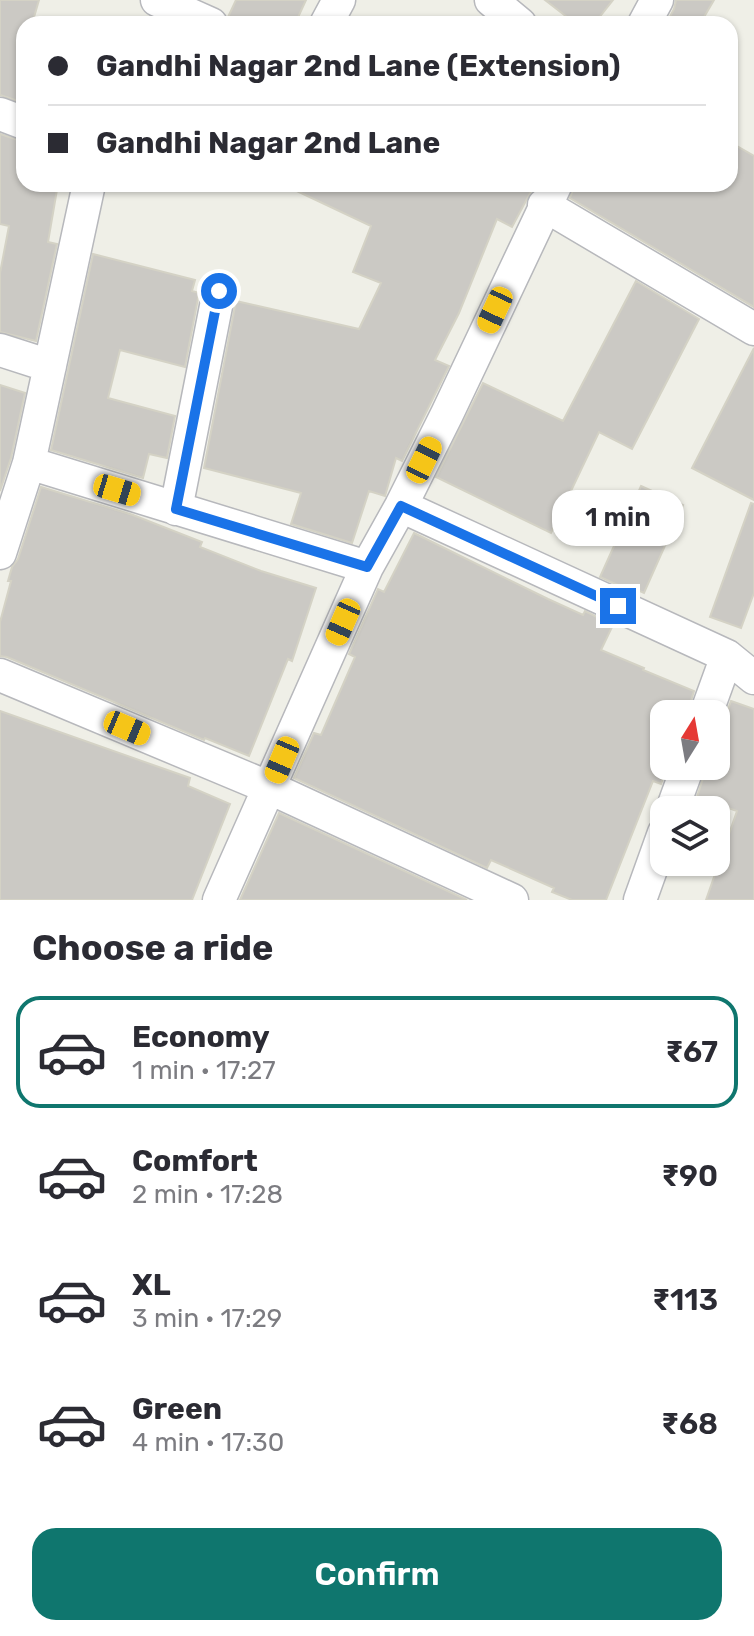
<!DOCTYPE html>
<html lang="en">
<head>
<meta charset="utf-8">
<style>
  :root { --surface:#fff; --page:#f7f7f7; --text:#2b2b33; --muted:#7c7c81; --line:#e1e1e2; --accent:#0f766e }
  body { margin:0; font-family:Rubik,sans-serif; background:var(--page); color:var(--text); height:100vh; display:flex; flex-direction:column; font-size:30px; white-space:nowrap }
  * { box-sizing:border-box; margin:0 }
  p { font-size:26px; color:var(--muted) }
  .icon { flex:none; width:44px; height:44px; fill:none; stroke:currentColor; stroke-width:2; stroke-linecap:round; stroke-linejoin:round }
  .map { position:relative; height:900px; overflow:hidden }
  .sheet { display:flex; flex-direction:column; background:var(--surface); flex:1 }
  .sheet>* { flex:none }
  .top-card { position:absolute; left:16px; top:16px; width:722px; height:176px; border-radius:24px; box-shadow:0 2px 6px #0004; display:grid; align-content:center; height:176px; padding:0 32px; background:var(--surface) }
  .needle { width:52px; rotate:11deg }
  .controls { position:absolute; left:650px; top:700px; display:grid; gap:16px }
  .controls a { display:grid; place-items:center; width:80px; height:80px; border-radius:16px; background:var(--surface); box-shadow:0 2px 6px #0004; font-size:40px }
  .end { position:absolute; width:36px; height:36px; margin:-18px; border:10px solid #1a73e8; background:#fff; box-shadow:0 0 0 4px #fff }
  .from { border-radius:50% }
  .bubble { position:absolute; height:56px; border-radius:24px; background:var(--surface); box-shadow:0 2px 6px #0004; font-size:26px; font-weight:600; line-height:56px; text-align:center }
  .car { position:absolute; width:24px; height:48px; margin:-24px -12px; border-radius:10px; box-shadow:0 0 6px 2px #0007; background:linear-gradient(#f5c518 24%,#345 0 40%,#f5c518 0 76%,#345 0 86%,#f5c518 0) }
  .top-card b { display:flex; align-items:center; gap:28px; height:76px; font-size:30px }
  .top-card b+b { border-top:2px solid var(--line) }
  .top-card i { width:20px; height:20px; background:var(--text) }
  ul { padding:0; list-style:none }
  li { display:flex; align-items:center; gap:24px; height:112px; margin:0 16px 12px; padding:0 16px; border:4px solid transparent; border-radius:24px }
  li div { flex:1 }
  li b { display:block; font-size:30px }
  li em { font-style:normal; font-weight:600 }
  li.selected { border-color:var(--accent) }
  li>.icon { width:72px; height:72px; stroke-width:1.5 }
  h2 { padding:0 32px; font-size:36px; line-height:96px }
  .button { display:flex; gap:16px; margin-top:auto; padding:16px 32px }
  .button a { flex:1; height:92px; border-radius:24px; background:var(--accent); color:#fff; font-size:32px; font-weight:600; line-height:92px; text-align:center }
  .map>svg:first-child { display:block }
  .building { fill:#cbc9c4; stroke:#d4d2c5; stroke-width:2 }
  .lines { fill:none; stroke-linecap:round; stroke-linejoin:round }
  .minor-casing { stroke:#b7b8bc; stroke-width:35 }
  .minor { stroke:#fff; stroke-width:32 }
  .route { stroke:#1a73e8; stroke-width:10 }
</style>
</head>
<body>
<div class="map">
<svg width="754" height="900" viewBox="0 0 754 900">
  <rect width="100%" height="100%" fill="#efefe7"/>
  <path class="building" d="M0,0H39L32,24H24V103L0,95Z
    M236,0H306L295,24H230L228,17Z
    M545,0H613L594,24H576Z
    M676,0H714L700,24H666L674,9Z
    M0,134L24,142V184H58L48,242L57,244L36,341L0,332V273L9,226L0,224Z
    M730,142L754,156V307L570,198L575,184H730Z
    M282,184H535L512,227L497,219L459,313L435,360L449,366L402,461L396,458L385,496L369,491L352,543L291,524L301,493L204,468L236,301L359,329L381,283L353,272L371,226Z
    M93,254L195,280L192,291L199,293L185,367L120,350L108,398L175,416L167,458L149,454L143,478L51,450Z
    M636,281L699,319L632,449L599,432L551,533L436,477L483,383L563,421Z
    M754,348V500L692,468Z
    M0,385L25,393L11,458L0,491Z
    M641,486L683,505L644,593L631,587L629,590L600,577Z
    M41,487L133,515L202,542L200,547L261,571L316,588L292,661L288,659L249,756L205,738L204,740L7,657L0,656V622L11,581H8L12,567L18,559Z
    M751,503L754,504V593L741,628L710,617Z
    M414,533L548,599L583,615L585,611L613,625L601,650L644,668L643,670L694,691L687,714H664V776L661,784L653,781L606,900H572L552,892L554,888L491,860L487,868L294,778L314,733L321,735L355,657L349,654L378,589L384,592Z
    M731,701L754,709V900H706L737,811L697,797L707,766H716V730L724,721Z
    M0,711L190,778L188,786L230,804L192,900H0Z
    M279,813L467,900H240Z"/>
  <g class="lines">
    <g class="minor-casing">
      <path id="minor" d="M157,0L211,24
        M491,0L520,24
        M326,24L339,0
        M644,24L657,0
        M0,114L24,123
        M544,205L754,329
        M0,350L50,366
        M29,463L367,567
        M401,506L727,656L754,678
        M176,509L219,291
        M0,553L29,463L89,184
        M0,675L270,788L512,900
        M706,714L727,656
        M672,810L688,766
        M219,900L367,567L401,506L447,414L556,184
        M640,900L664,833"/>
    </g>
    <use href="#minor" class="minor"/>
  </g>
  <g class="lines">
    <path class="route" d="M219,291L176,509L367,567L401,506L618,606"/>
  </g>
</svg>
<div class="controls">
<a><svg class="needle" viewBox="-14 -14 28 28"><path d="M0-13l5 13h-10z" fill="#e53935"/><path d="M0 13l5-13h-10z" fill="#7c7c81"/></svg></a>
<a><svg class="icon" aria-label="layers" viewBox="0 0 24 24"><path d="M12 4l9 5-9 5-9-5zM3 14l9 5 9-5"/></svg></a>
</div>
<i class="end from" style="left:219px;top:291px"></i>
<i class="end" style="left:618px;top:606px"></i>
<div class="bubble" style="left:552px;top:490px;width:132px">1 min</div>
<i class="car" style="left:495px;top:310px;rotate:205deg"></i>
<i class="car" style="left:424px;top:460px;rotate:26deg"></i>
<i class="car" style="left:117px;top:490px;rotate:107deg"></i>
<i class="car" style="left:343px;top:622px;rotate:204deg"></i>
<i class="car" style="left:127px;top:728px;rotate:113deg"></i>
<i class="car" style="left:282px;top:760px;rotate:203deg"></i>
<div class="top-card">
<b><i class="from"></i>Gandhi Nagar 2nd Lane (Extension)</b>
<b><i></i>Gandhi Nagar 2nd Lane</b>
</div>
</div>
<section class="sheet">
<h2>Choose a ride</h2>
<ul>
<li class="selected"><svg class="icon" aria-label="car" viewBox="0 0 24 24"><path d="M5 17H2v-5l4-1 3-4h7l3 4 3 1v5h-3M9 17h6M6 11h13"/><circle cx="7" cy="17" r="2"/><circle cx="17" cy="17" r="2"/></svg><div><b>Economy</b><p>1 min · 17:27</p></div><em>₹67</em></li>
<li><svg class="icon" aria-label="car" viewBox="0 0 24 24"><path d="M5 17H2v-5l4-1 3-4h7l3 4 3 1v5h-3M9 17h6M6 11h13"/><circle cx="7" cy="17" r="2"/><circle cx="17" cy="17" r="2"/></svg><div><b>Comfort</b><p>2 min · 17:28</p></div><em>₹90</em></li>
<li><svg class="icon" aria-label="car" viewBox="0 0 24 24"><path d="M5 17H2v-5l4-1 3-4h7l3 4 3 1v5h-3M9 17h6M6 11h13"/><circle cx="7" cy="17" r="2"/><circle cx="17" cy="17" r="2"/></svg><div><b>XL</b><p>3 min · 17:29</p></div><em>₹113</em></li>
<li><svg class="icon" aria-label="car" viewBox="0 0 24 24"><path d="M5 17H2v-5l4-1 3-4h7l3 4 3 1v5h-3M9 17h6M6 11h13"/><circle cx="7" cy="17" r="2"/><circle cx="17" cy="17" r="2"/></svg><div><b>Green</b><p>4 min · 17:30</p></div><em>₹68</em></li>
</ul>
<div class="button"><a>Confirm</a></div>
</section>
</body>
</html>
